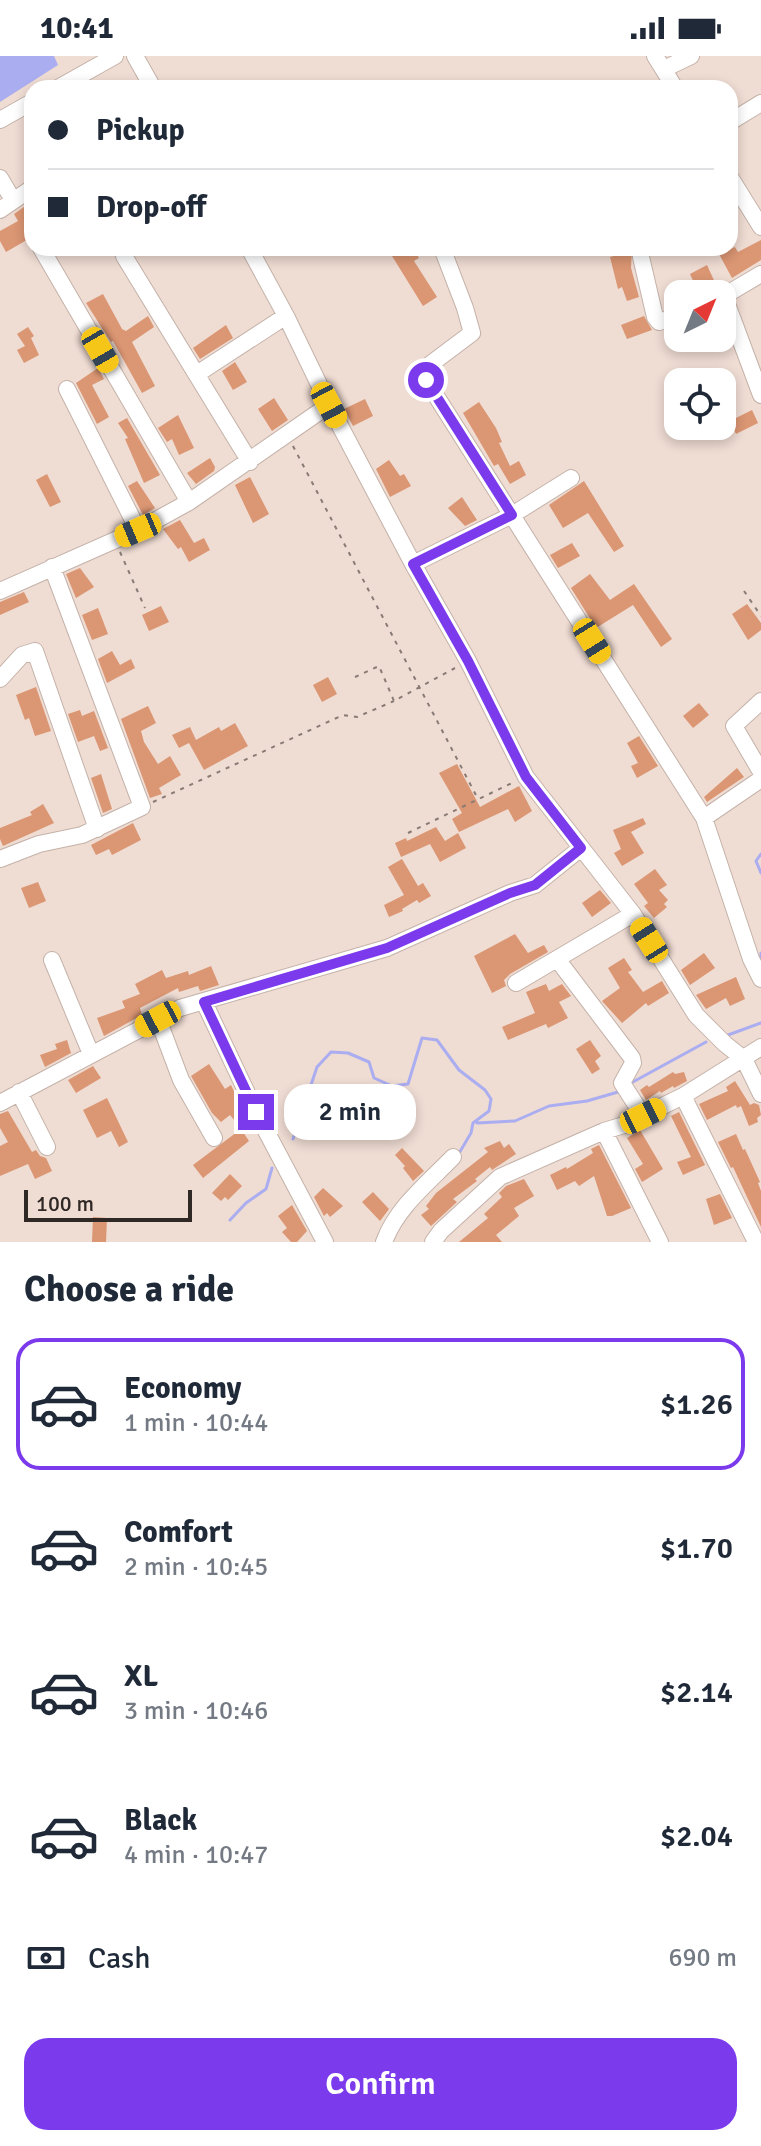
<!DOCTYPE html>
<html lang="en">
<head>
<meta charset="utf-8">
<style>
  :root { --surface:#fff; --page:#f6f6f7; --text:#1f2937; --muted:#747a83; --line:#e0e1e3; --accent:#7c3aed }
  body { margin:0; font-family:Signika,sans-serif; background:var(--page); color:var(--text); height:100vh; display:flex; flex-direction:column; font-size:30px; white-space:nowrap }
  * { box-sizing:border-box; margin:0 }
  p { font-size:26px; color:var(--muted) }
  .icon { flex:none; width:44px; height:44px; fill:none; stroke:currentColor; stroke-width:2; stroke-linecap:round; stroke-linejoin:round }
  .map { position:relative; height:1186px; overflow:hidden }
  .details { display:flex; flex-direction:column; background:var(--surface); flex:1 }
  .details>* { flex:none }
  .top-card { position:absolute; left:24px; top:24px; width:714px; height:176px; border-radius:24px; box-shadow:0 4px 12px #0003; display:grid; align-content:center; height:176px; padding:0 24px; background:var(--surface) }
  .needle { width:52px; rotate:43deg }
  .tools { position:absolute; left:664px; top:224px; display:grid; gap:16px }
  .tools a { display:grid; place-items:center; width:72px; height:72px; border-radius:16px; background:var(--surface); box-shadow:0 4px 12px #0003; font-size:40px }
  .scale { position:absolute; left:24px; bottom:20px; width:168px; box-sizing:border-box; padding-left:8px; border:4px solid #2f2825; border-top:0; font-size:22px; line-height:28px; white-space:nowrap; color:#2f2825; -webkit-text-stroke:6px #efdcd3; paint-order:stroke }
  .end { position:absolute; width:36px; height:36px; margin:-18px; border:10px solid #7c3aed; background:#fff; box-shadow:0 0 0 4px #fff }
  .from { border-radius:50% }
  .bubble { position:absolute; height:56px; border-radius:24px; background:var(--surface); box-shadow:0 4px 12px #0003; font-size:26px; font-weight:600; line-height:56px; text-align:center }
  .car { position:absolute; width:24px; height:48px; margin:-24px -12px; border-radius:10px; box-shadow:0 0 6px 2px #0007; background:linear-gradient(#f5c518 24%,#345 0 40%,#f5c518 0 76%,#345 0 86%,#f5c518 0) }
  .top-card b { display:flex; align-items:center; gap:28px; height:76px; font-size:30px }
  .top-card b+b { border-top:2px solid var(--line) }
  .top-card i { width:20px; height:20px; background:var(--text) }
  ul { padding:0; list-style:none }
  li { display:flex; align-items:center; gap:24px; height:132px; margin:0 16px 12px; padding:0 8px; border:4px solid transparent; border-radius:24px }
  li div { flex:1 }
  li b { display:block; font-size:30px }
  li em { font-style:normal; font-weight:600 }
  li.selected { border-color:var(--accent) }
  li>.icon { width:72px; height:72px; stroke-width:1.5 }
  h2 { padding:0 24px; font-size:36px; line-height:96px }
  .pay { display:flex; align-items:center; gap:20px; height:88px; padding:0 24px; font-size:30px }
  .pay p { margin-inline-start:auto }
  .cta { display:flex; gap:16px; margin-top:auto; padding:16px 24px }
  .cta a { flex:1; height:92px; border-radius:24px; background:var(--accent); color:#fff; font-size:32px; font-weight:600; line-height:92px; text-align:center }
  .status { display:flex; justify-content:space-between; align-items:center; height:56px; padding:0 40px; background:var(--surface); direction:ltr }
  .status svg { height:22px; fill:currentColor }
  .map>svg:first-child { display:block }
  .water { fill:#abadf1 }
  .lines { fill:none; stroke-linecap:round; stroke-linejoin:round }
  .stream { stroke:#abadf1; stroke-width:3 }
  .building { fill:#db9673 }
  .minor-casing { stroke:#c4b2a9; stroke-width:18 }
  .path { stroke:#887b75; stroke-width:2; stroke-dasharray:4 6; stroke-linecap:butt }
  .minor { stroke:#fff; stroke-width:16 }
  .route { stroke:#7c3aed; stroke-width:10 }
</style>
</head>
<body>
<div class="status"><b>10:41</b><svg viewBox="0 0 49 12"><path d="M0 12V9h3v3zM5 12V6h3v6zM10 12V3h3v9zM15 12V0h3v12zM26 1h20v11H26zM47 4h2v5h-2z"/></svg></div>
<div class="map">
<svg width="761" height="1186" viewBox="0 0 761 1186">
  <rect width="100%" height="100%" fill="#efdcd3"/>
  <path class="water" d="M0,0H54L58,9L0,46Z"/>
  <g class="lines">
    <path class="stream" d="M761,798L756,805L761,817
      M761,897V904
      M728,979L761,967
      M631,1027L706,986
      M477,1067L515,1065L549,1050L587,1045L618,1036
      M293,1083L317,1011L331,996L348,997L369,1006L374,1022L392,1030L408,1028L422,982L437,984L459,1014L485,1034L491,1043L489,1055L473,1067L471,1077L458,1099
      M230,1164L246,1147L266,1133L272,1112"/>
  </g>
  <path class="building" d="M28,148L32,156V181L6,196L0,185V175L18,165L14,158Z
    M761,184V204L732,222L719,198L735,191L738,196Z
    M405,192H413L419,202L414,205L437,241L423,250L392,200Z
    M632,195L631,212L639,241L627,245L622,231L618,233L610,201Z
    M707,209L717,231L699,238L690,218Z
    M103,238L122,273L126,275L148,260L154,271L132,286L155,330L142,337L113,285L111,286L86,247Z
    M644,260L652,274L627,283L621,269Z
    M226,269L233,282L200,303L193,292Z
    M28,271L34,280L31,282L39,299L24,307L17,294L25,290L17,278Z
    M235,306L247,326L233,334L222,315Z
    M98,312L104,323L92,329L109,361L97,368L76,327Z
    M274,342L288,364L272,375L258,353Z
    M365,343L373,360L353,370L344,353Z
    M479,346L496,372L502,386L499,387L510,410L519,405L526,419L510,428L498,408L494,410L463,357Z
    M752,354L758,367L736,378L730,365Z
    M178,359L194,392L179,399L172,383L167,386L158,372Z
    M127,362L160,419L144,427L125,383L128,382L118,367Z
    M210,402L215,411L214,415L196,428L187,417Z
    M389,404L400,420L404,418L411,430L390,441L376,413Z
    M47,418L61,446L50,451L36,424Z
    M250,421L269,458L253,467L235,429Z
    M137,425L155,452L143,459L128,430Z
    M584,425L624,490L614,496L588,457L563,472L549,449Z
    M462,441L477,464L465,470L448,452Z
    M180,464L194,487L204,482L210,494L189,506L181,491L178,493L163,473Z
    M572,487L580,500L558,512L550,499Z
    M80,512L94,531L76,542L66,518Z
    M590,518L610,544L634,528L672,583L661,591L633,549L596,572L571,532Z
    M24,536L29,546L0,559V546Z
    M747,548L761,567V574L748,584L732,558Z
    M161,550L169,566L149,575L142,559Z
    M98,552L108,578L92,584L82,559Z
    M112,595L120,609L131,603L135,612L107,627L98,603Z
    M328,621L337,638L322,646L313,629Z
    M36,631L51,675L35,680L29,662L25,664L16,639Z
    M699,647L709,659L693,672L683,660Z
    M148,650L156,667L141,675L144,686L158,708L170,700L181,719L159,732L162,738L150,742L121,663Z
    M80,654L82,660L94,655L108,692L100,695L94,680L78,686L68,658Z
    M235,667L248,690L204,714L189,687L195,684L179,692L172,679L190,671L196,684L219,671L221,675Z
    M639,680L658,710L637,722L631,710L638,707L627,687Z
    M457,708L480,751L519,730L532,755L515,766L508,753L459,776L452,763L462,757L439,717Z
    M737,712L744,721L707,746L704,741Z
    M101,718L112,753L103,757L91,722Z
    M43,748L54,767L3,790L0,783V772L32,759L30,756Z
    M643,762L646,768L631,776L644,797L622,810L614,797L621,793L613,774Z
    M133,767L141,784L112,799L109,793L96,799L91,789Z
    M436,771L445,785L458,777L466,792L440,806L430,788L401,801L395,787L406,782L407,785Z
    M402,803L418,830L423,827L431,840L419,847L417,844L402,853L403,855L389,861L384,849L404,839L388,811Z
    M655,813L667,829L659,834L668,844L664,848L667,851L654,862L644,850L648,847L634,828Z
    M38,826L46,845L29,852L21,832Z
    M600,834L611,847L592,861L582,847Z
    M515,878L528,897L544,889L548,896L510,918L504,924L506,930L492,937L474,900Z
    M704,897L715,912L690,929L681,914Z
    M624,902L632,914L628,916L643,936L662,925L669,937L648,950L646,947L622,967L602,945L620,932L608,912Z
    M211,910L219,929L200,935L198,930L179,936L178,932L140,952L142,959L104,980L97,962L125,952L122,945L140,938L135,928L162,914L166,922L188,915L189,919Z
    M736,921L745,943L730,950L726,942L706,953L696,939Z
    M546,928L549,935L562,928L571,940L559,946L568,962L548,972L546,968L508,984L502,971L535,957L526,936Z
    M67,984L71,997L45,1011L40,999L57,993L55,988Z
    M590,984L601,1000L595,1005L600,1013L592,1018L576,993Z
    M209,1008L225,1033L231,1029L245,1058L235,1065L230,1059L221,1066L212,1057L191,1020Z
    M93,1010L101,1022L76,1037L68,1024Z
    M673,1016L675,1018L684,1016L687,1025L674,1032L673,1030L661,1037L660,1035L646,1044L640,1034L647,1029L649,1031Z
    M735,1025L750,1049L754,1047L759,1049L761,1059L757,1062L758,1066L749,1070L741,1050L737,1052L736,1049L707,1064L699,1048L728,1035L726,1031Z
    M107,1042L128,1086L119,1091L111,1075L97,1082L83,1054Z
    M8,1055L32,1096L36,1094L40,1100L46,1102L52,1115L35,1123L28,1108L0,1120V1090L8,1086L0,1072V1058Z
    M679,1056L705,1109L683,1119L677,1106L691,1101L671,1060Z
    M241,1073L249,1085L203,1122L193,1109Z
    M640,1074L663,1113L642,1126L635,1113L643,1108L627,1082Z
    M736,1078L743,1094L745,1093L760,1126L758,1127L761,1135V1171L733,1111L731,1112L718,1086Z
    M500,1085L504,1092L509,1088L516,1098L492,1114L490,1111L475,1123L477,1125L453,1143L457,1146L431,1170L421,1159L429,1153L426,1150L436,1137L488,1096L484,1092Z
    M599,1089L631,1152L612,1160H607L594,1120L579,1130L575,1125L557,1134L550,1119L566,1111L567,1113L593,1097L591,1093Z
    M402,1092L424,1115L413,1125L403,1112L405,1110L395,1099Z
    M230,1118L242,1130L228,1144L225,1141L221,1145L212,1137Z
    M524,1123L534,1140L514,1152L519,1160L496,1179L502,1186H459L488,1162L484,1158L502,1141L499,1137L506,1130Z
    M323,1132L343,1150L330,1161L327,1157L324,1160L314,1141Z
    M373,1136L389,1153L380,1165L362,1146Z
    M720,1138L732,1162L714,1169L706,1143Z
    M292,1149L307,1175L297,1186H291L282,1176L287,1172L278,1160Z
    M93,1161L107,1162L106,1186H92Z"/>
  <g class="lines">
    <g class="minor-casing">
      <path id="minor" d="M135,0L153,32
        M655,0L675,32
        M664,13L691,0
        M58,32L115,0
        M0,64L32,46
        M730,66L761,47
        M730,121L761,171
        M0,122L13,144
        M0,154L32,132
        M41,192L189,446
        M249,192L286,260L329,349L413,508L468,605L526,721L633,858L696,959L725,988L744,1003L761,1038
        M442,192L465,252L472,277L428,310L425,318L426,324L704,762L751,903L761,923
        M124,200L250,406
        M641,201L655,261L659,266L678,260
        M724,240L761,339
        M722,241L761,218
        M197,318L286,260
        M67,333L138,474
        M413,508L512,459L571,422
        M0,535L138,474L189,446L329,349
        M0,623L22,599L35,595L97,773
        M761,645L734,670L761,716
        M704,762L761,723
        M0,803L39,788L82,779L142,751L52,511
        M557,903L632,1002L633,1007L622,1027L643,1060
        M52,904L91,998
        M516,927L633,858
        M204,946L256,1056L325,1186
        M158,963L181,1024L214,1082
        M19,1036L47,1091
        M683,1040L756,1186
        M0,1047L180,952L387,892L510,837L535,829L581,792
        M604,1075L660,1186
        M384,1186C397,1151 427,1128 453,1101
        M433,1186L441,1175L500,1121L604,1075L624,1069L683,1040L761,991"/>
    </g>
    <path class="path" d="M293,390L478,743
      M120,496L145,552
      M744,535L761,560
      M355,621L379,610L394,645L455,612
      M153,746L343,659L357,661L394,645
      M408,777L514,726"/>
    <use href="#minor" class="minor"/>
  </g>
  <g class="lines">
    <path class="route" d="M256,1056L204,946L387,892L510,837L535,829L581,792L526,721L468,605L413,508L512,459L426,324"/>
  </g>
</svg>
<div class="tools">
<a><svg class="needle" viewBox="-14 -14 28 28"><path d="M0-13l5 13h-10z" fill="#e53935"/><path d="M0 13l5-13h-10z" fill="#747a83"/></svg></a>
<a><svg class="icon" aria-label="locate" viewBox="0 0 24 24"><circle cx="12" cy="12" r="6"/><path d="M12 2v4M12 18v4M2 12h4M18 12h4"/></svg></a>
</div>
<div class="scale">100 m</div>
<i class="end from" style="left:426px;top:324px"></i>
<i class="end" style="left:256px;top:1056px"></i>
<div class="bubble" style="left:284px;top:1028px;width:132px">2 min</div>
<i class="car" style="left:100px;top:294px;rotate:150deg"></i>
<i class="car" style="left:329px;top:349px;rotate:152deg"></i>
<i class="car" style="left:138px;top:474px;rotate:247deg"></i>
<i class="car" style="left:592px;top:585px;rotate:148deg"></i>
<i class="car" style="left:649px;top:884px;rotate:328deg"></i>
<i class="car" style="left:158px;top:963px;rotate:242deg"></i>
<i class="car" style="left:643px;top:1060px;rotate:64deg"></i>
<div class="top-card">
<b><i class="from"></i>Pickup</b>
<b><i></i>Drop-off</b>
</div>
</div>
<section class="details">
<h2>Choose a ride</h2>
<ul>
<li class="selected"><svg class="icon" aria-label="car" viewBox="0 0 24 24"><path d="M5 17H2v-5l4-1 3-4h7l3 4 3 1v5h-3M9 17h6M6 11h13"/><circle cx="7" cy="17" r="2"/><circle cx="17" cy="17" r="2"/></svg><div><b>Economy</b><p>1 min · 10:44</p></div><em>$1.26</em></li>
<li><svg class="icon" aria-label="car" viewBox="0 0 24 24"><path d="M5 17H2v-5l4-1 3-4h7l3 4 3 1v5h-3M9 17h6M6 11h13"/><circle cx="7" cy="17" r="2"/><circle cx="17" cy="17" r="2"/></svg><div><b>Comfort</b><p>2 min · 10:45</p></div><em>$1.70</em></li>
<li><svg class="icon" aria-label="car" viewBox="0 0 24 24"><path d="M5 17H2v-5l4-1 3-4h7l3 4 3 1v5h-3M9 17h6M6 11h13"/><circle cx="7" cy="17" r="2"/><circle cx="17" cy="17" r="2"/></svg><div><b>XL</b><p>3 min · 10:46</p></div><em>$2.14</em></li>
<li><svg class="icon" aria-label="car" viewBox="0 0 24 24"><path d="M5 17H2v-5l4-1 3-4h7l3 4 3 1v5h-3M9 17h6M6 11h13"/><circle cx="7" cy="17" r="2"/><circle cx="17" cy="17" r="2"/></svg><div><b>Black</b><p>4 min · 10:47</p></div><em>$2.04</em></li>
</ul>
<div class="pay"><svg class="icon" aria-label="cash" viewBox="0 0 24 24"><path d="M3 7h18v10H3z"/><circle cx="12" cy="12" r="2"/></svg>Cash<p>690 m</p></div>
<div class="cta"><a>Confirm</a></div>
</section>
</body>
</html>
